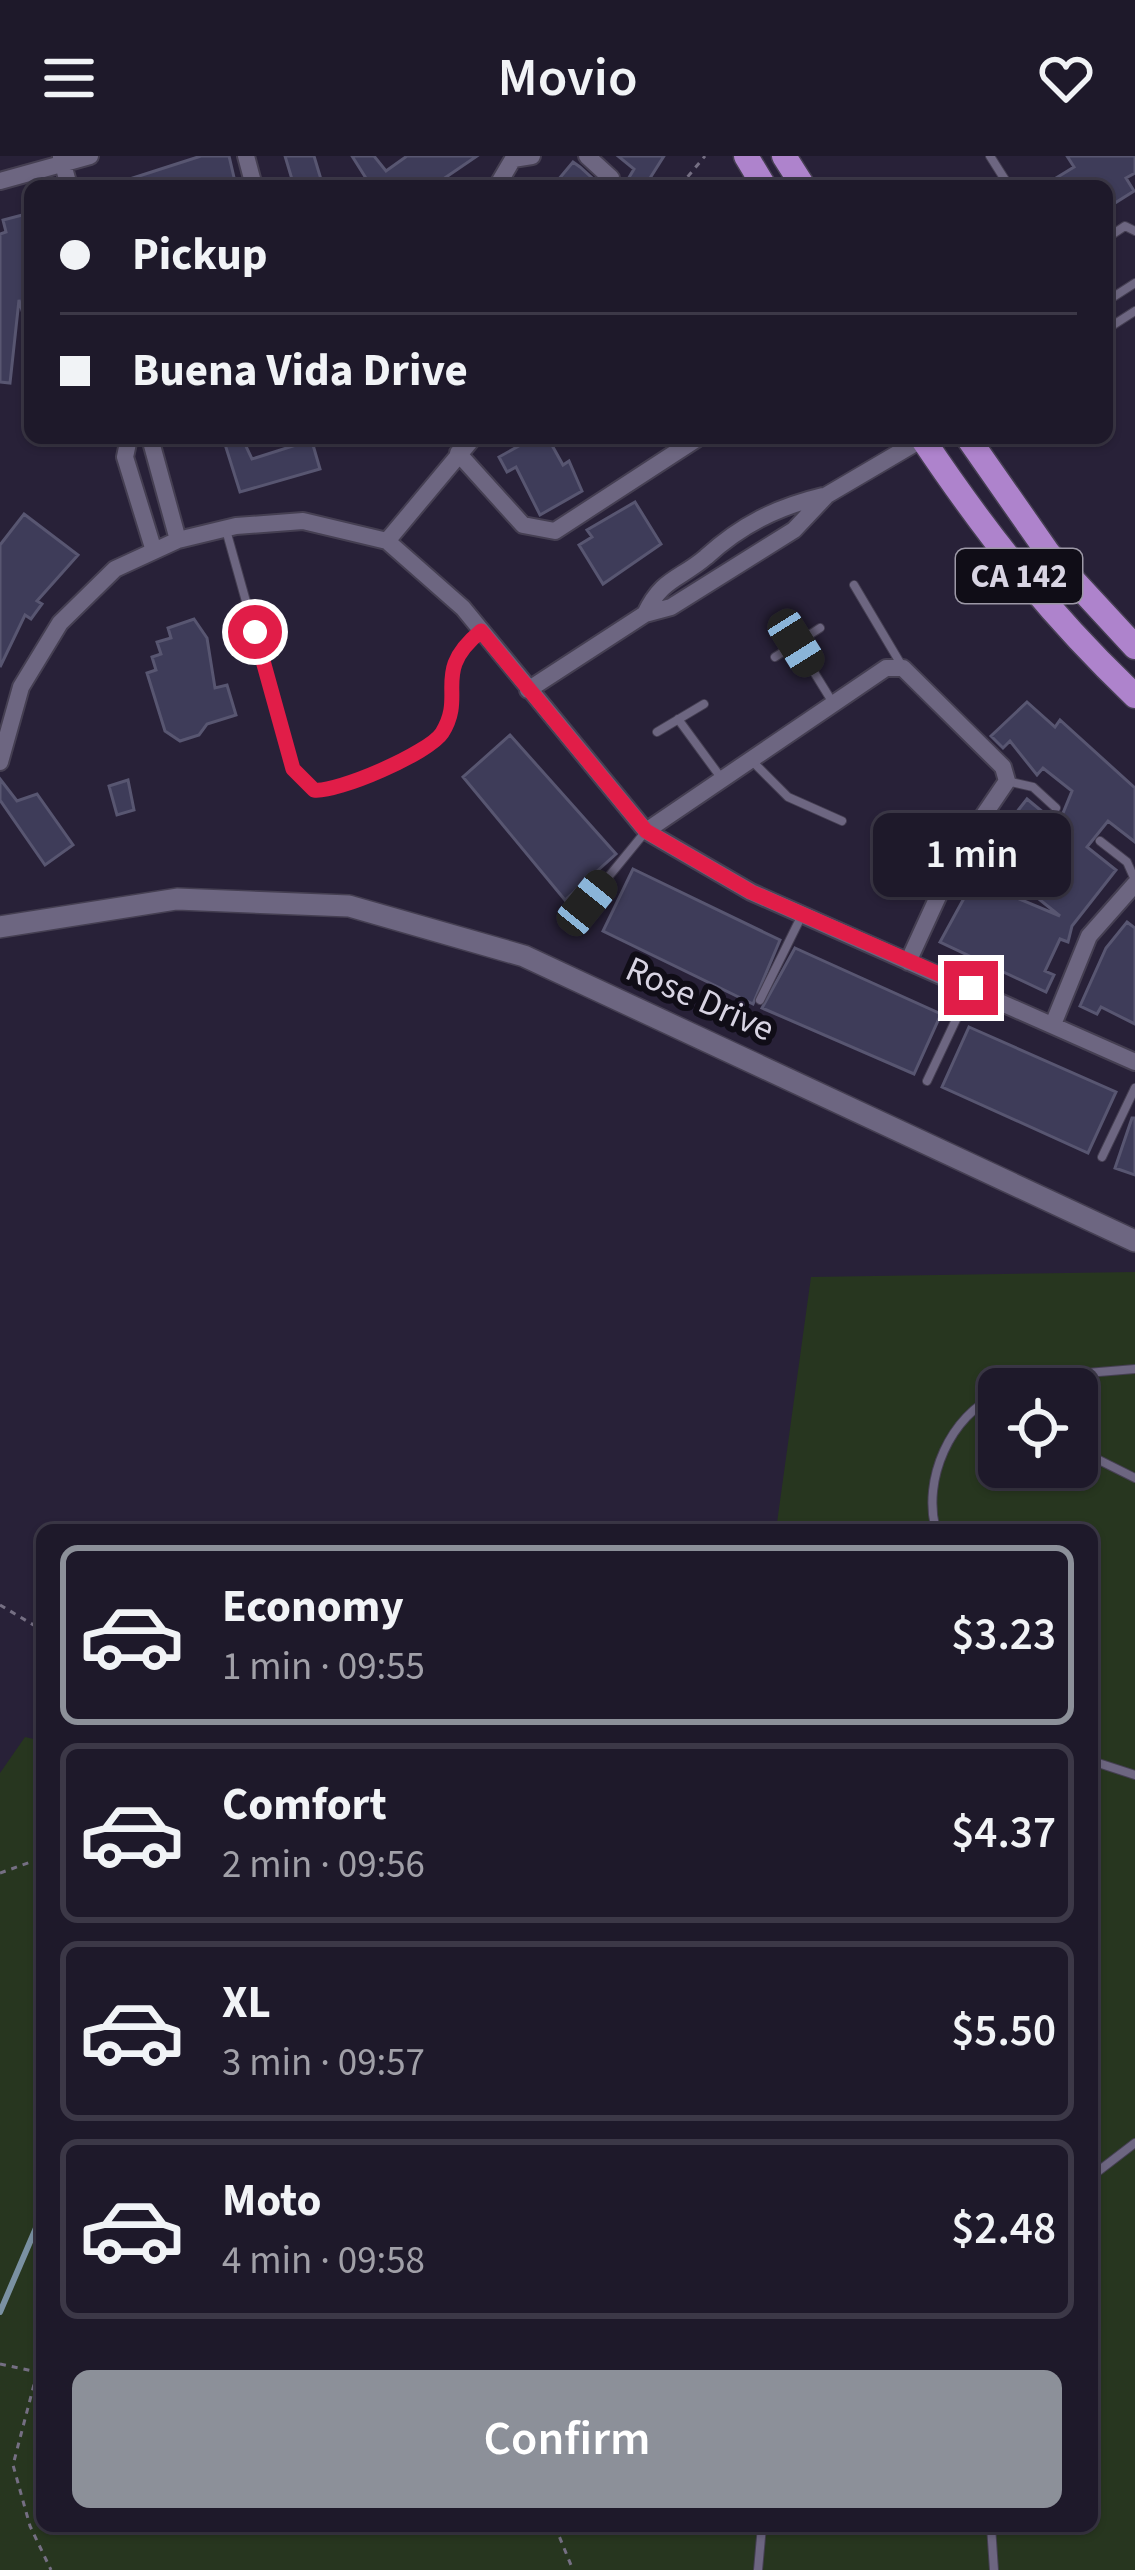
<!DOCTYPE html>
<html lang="en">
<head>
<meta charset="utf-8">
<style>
  :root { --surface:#1e192a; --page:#2b2636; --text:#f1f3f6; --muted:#a1a0a8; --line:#3c3847; --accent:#8c9099 }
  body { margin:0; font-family:"Source Sans 3",sans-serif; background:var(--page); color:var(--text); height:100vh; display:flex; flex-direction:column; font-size:45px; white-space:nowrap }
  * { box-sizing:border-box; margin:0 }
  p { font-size:39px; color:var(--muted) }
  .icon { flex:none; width:66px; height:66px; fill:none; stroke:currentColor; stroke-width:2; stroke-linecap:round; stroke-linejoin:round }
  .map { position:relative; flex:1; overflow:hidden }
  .panel { position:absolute; left:36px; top:1368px; width:1062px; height:1008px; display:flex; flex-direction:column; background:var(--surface); border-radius:18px; box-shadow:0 3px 9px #0004,0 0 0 3px var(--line) }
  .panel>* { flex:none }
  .top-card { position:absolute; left:24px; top:24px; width:1089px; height:264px; border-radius:18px; box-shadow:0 3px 9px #0004,0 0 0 3px var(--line); display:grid; align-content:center; height:264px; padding:0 36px; background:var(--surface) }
  .tools { position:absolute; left:978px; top:1212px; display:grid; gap:24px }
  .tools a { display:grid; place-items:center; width:120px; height:120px; border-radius:18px; background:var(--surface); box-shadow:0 3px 9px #0004,0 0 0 3px var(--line); font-size:60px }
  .end { position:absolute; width:54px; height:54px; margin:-27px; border:15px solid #e11d48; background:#fff; box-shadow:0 0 0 6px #fff }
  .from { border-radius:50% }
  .bubble { position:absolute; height:84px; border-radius:18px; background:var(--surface); box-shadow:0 3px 9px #0004,0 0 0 3px var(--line); font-size:39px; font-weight:600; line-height:84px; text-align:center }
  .car { position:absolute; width:36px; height:72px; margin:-36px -18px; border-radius:15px; box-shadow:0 0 9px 3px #0007; background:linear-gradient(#222 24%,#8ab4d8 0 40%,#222 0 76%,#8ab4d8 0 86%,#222 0) }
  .top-card b { display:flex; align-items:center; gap:42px; height:114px; font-size:45px }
  .top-card b+b { border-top:3px solid var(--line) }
  .top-card i { width:30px; height:30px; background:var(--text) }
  ul { padding:21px 0 0; list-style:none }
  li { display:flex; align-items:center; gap:36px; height:180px; margin:0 24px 18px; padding:0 12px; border:6px solid var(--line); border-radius:18px }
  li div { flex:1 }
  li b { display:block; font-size:45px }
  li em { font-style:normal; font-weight:600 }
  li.active { border-color:var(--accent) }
  li>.icon { width:108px; height:108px; stroke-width:1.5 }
  .cta { display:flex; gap:24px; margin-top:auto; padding:24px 36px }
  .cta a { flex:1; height:138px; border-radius:18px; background:var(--accent); color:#fff; font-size:48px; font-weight:600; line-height:138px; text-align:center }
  header { display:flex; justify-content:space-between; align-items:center; height:156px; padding:0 36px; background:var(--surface); font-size:54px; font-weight:600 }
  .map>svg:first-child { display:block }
  .green { fill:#27361f; fill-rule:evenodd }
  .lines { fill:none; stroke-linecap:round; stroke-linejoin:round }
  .stream { stroke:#7a91a2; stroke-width:6 }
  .building { fill:#3e3c59; stroke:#585671; stroke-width:3 }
  .lane-casing { stroke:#453f52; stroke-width:10 }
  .street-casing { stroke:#453f52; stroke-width:20 }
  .secondary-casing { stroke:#453f52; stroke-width:24 }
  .primary-casing { stroke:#453f52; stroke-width:27 }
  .path { stroke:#756f83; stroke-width:3; stroke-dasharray:6 6; stroke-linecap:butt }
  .lane { stroke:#6d6681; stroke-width:8 }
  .street { stroke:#6d6681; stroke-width:16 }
  .secondary { stroke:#6d6681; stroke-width:21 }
  .primary { stroke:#ae83cc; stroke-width:24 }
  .route { stroke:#e11d48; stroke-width:15 }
  .labels { text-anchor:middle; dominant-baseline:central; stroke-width:12; stroke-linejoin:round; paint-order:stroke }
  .shield { fill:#100d17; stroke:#9c98a6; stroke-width:3 }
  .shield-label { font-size:33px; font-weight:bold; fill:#d8d4e3 }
  .street-label { font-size:36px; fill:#d8d4e3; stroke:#100d17 }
</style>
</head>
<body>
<header><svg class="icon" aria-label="menu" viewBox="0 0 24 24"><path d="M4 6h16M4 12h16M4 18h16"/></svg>Movio<svg class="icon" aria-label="heart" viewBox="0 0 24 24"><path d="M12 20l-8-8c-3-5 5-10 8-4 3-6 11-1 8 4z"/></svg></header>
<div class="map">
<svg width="1135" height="2414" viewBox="0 0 1135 2414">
  <rect width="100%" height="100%" fill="#282138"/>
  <path class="green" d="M1135,1116V2414H0V1617L25,1581L42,1585V2370H1092V1374H776L811,1121ZM999,1233H1077V1311H999Z"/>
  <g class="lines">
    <path class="stream" d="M0,2156L42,2058"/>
  </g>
  <path class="building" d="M201,0H229L236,30H108Z
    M285,0H314L323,30H294Z
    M352,0H374L386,15L407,0H477L433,30H364L369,27Z
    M618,0H664L645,30H624L634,13Z
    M1067,0H1135V17L1126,22L1134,35L1107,52V30H1043L1074,11Z
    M573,6L580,11L601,30H553Z
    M30,57V167L26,168L19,144L10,227L0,226V78L6,76L3,64Z
    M223,282L244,286L252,303L293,290L291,282H311L320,313L240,336Z
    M533,282H548L563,309L569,305L582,335L540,359L516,311L507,316L499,301Z
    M635,346L661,388L603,428L579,389L592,381L587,374Z
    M24,358L78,399L37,445L42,448L31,463L25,459L0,511V389Z
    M194,463L207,482L215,532L227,529L236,559L207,568L199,579L180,585L165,575L147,517L156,514L152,501L161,498L157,486L171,482L168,472Z
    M1027,546L1055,571L1060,564L1135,632V686L1108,665L1087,691L1116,714L1072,770L1068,786L1060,783L1045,815L1054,819L1046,836L940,786L974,724L1060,760L983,698L993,684L1001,691L1023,663L1016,657L1027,643L1050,662L1063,657L1072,635L1043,612L1037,619L1010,585L1003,592L991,580Z
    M510,579L616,698L565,744L463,621Z
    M0,623L17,645L37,638L73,689L45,709L0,644Z
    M128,624L134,654L117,659L109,630Z
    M633,713L780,784L753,848L603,775Z
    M1127,766L1135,772V868L1101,851L1097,858L1080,850L1106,792Z
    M795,792L941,858L914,918L762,852Z
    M969,871L1116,936L1088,997L942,931Z
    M1132,962H1135V1019L1115,1012Z"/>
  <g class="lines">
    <g class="lane-casing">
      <path id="lane" d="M990,0L1009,30
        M1107,82L1125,70L1135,75
        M1107,145L1135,127
        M1107,173L1135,155
        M226,374L293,613L314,634C337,637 429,597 442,577C467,538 431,517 480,475
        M854,429L902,510
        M796,487L833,547
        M775,501L820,472
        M678,563L722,623
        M657,576L704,548
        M751,604L788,641L842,665
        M1007,625L1033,631L1056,652
        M1100,685L1127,706L1135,724
        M887,687L951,712
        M587,747L646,675
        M760,844L802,759
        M927,925L970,834
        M1102,1001L1135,932
        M1011,1233L1039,1221L1135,1213
        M1077,1293L1135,1322
        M936,1374C922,1324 950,1259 999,1238
        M1092,1605L1135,1619
        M1092,2020L1135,1987
        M991,2370L994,2414
        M758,2414L762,2370"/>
    </g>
    <g class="street-casing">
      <path id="street" d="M246,0L254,30
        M587,0L611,22
        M61,1L69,30
        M513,3L532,0
        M0,25L90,0
        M497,30L513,3
        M129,282L125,301L154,395
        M150,282L178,384
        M458,297L523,369L555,375L698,282
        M387,385L473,282
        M645,458C662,422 679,424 706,401C741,369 777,351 823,340
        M528,534L645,458L671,451L794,374L827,339L924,282
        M0,606L21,531L60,467L115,413L178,384L236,370L303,365L387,385L463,452L646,675L751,736L1135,906
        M646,675L886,512H903L1003,611L1007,625L958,697L908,806
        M1054,866L1089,780L1135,728"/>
    </g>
    <g class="secondary-casing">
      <path id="secondary" d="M0,771L177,743L349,750L524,800L1135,1085"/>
    </g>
    <g class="primary-casing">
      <path id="primary" d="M746,0L764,30
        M784,0L803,30
        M922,282C987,379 1050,459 1135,540
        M968,282L1049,398L1135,491"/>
    </g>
    <path class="path" d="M680,30L705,0
      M0,1449L42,1474
      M0,1717L42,1702
      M0,2208L42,2217
      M37,2217L13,2309L30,2370L51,2414
      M555,2370L573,2414"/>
    <use href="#lane" class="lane"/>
    <use href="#street" class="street"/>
    <use href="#secondary" class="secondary"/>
    <use href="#primary" class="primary"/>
  </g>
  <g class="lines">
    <path class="route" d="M255,476L293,613L314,634C337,637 429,597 442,577C467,537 430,517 481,475L646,675L751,736L971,832"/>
  </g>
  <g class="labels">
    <rect class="shield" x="956" y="393" width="126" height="54" rx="9"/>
    <g class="shield-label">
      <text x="1019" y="420">CA 142</text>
    </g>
    <g class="street-label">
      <text transform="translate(700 843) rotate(24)">Rose Drive</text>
    </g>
  </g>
</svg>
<div class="tools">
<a><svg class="icon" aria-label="locate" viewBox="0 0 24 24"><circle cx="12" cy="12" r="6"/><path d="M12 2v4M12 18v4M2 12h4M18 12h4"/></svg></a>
</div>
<i class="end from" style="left:255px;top:476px"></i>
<i class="end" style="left:971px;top:832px"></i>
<div class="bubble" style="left:873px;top:657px;width:198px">1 min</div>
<i class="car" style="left:796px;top:487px;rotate:148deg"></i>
<i class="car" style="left:587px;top:747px;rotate:39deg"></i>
<div class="top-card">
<b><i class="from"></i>Pickup</b>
<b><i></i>Buena Vida Drive</b>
</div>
<section class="panel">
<ul>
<li class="active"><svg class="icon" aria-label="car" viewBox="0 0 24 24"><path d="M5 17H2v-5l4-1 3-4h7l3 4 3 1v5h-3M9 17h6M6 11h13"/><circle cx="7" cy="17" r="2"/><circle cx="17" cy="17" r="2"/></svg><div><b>Economy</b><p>1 min · 09:55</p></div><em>$3.23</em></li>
<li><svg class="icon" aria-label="car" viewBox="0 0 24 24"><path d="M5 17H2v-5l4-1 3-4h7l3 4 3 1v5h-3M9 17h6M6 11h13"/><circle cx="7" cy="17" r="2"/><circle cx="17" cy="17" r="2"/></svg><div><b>Comfort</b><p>2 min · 09:56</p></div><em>$4.37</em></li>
<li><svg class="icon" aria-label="car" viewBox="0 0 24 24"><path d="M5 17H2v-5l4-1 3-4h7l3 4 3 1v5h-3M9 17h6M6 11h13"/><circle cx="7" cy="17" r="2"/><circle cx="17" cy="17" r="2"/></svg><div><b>XL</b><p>3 min · 09:57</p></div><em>$5.50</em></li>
<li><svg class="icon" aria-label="car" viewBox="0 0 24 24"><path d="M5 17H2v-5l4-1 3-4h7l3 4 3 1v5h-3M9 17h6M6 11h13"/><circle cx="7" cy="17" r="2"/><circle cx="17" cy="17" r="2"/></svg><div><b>Moto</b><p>4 min · 09:58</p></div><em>$2.48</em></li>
</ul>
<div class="cta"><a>Confirm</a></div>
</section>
</div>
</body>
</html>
